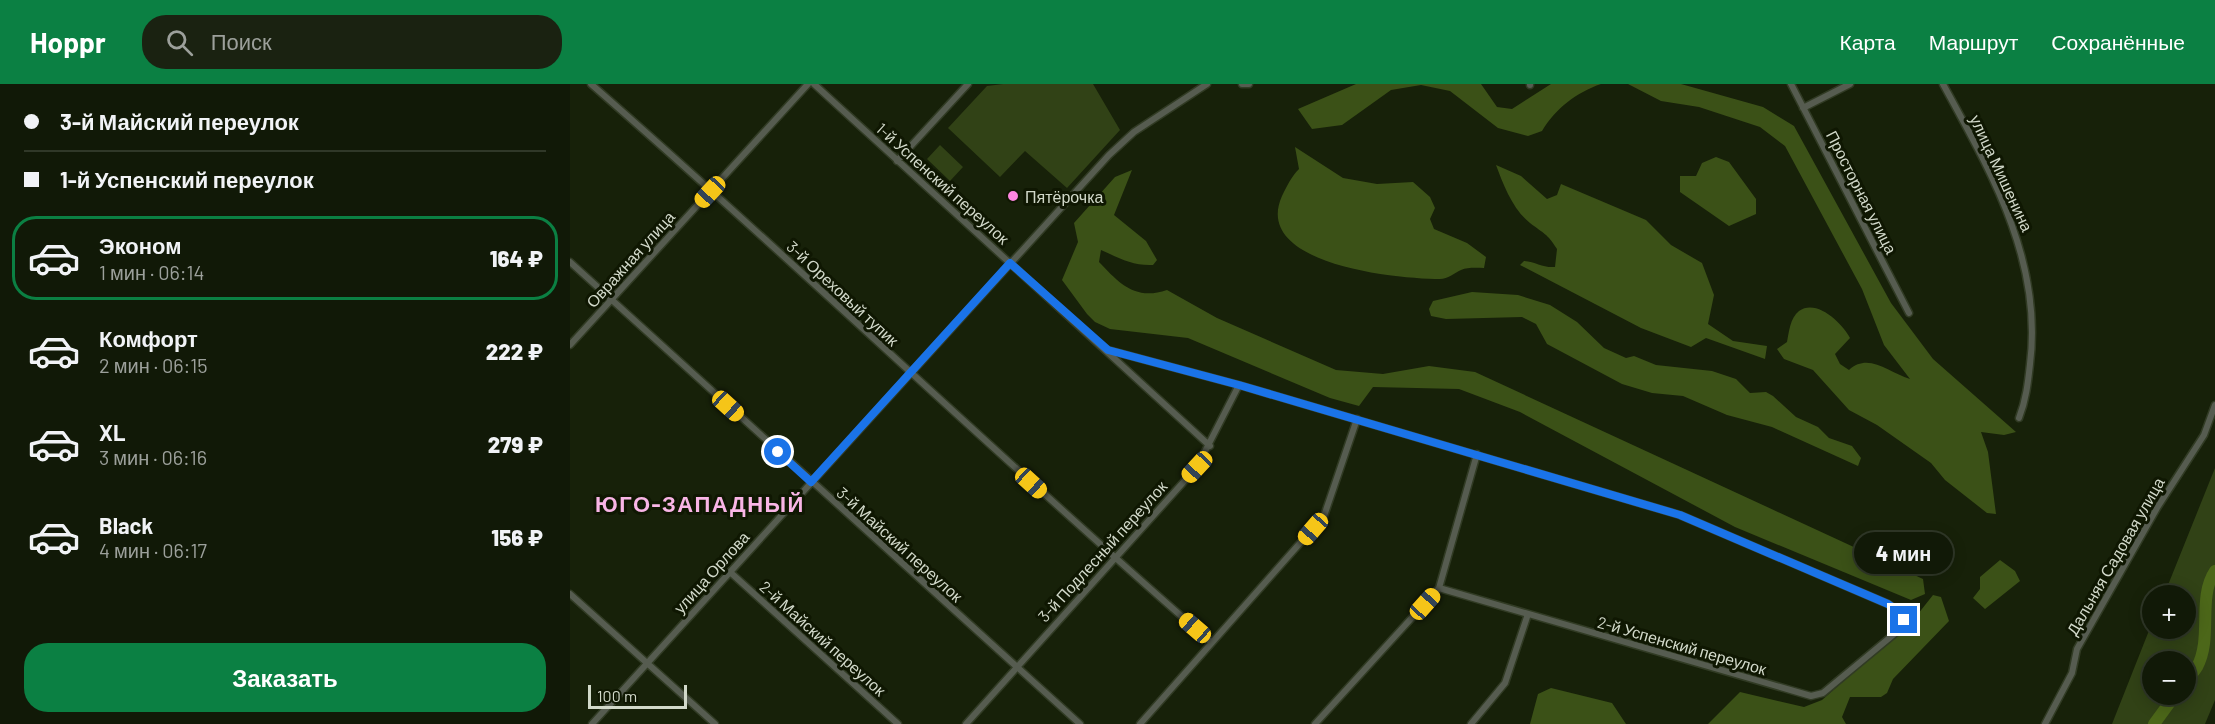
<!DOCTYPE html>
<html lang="ru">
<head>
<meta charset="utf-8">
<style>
  :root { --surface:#111907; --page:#1a2211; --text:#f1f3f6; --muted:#9ca09b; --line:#303828; --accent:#0b8043 }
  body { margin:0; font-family:Barlow,sans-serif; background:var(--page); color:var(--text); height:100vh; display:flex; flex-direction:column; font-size:22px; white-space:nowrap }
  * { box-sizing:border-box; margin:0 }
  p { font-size:20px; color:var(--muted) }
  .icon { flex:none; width:33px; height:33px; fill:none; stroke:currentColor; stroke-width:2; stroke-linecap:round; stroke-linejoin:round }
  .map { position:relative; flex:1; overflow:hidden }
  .drawer { display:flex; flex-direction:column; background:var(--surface); width:570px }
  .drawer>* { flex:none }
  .banner { display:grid; align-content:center; height:132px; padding:0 24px; background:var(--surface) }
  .tools { position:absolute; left:1572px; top:501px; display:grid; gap:12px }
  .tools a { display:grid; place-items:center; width:54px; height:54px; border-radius:50%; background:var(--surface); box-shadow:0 3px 15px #0003,0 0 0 2px var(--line); font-size:30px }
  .scale { position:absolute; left:18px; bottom:15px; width:99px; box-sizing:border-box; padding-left:6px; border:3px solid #d2d9ca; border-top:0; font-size:16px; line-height:21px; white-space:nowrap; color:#d2d9ca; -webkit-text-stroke:4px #0f1702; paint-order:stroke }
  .end { position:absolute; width:27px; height:27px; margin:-14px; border:8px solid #1a73e8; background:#fff; box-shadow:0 0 0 3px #fff }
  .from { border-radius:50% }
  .bubble { position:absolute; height:42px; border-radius:21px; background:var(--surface); box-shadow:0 3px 15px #0003,0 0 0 2px var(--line); font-size:20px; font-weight:800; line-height:42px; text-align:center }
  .car { position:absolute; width:18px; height:36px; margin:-18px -9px; border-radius:8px; box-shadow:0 0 4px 2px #0007; background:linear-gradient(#f5c518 24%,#345 0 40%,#f5c518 0 76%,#345 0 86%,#f5c518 0) }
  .banner b { display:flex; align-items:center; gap:21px; height:57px; font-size:22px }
  .banner b+b { border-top:2px solid var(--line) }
  .banner i { width:15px; height:15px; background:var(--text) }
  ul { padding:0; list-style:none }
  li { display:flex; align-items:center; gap:18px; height:84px; margin:0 12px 9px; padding:0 12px; border:3px solid transparent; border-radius:24px }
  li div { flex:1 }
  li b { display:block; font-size:22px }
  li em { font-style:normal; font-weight:800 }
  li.active { border-color:var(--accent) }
  li>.icon { width:54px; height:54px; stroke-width:1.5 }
  .cta { display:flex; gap:12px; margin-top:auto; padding:12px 24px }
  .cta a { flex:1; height:69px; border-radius:24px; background:var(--accent); color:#fff; font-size:24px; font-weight:800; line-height:69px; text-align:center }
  header { display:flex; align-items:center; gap:36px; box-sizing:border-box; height:84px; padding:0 30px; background:var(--accent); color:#fff }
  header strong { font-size:28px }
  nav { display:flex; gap:33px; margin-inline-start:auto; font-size:21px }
  .search { width:420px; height:54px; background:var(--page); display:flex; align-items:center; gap:15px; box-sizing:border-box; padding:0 21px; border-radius:24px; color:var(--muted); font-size:22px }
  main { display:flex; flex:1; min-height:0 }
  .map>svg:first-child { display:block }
  .green { fill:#314216; fill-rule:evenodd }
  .forest { fill:#3b5117 }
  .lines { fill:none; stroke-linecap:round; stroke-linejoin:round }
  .river { stroke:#4c6719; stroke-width:12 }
  .minor-casing { stroke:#313b24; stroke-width:9 }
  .minor { stroke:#565c50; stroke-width:6 }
  .route { stroke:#1a73e8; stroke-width:8 }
  .poi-dot { fill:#fe86e0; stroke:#0f1702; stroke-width:2 }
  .labels { text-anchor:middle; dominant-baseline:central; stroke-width:6; stroke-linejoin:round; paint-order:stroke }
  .street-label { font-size:16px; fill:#d2d9ca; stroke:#0f1702 }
  .poi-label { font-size:16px; fill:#d2d9ca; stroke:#0f1702; text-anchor:start }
  .district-label { font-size:22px; font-weight:bold; letter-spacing:1.5px; fill:#f9b5e6; stroke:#0f1702 }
</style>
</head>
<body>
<header>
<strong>Hoppr</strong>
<div class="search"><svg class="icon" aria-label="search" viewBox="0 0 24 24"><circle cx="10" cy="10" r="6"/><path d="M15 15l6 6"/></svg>Поиск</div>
<nav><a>Карта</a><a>Маршрут</a><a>Сохранённые</a></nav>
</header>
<main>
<section class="drawer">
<div class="banner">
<b><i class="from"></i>3-й Майский переулок</b>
<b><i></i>1-й Успенский переулок</b>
</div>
<ul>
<li class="active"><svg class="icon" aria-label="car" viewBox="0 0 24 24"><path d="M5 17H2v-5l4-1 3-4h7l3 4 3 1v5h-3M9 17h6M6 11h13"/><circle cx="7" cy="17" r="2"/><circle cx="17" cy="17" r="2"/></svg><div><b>Эконом</b><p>1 мин · 06:14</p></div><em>164 ₽</em></li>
<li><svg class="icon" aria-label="car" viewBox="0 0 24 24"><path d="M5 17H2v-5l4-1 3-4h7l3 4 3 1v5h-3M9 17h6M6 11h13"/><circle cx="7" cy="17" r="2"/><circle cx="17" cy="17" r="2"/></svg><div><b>Комфорт</b><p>2 мин · 06:15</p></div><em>222 ₽</em></li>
<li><svg class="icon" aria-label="car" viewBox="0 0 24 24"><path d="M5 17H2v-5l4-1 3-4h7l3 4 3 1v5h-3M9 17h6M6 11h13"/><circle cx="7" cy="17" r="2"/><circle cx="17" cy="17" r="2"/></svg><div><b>XL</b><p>3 мин · 06:16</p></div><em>279 ₽</em></li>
<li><svg class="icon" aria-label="car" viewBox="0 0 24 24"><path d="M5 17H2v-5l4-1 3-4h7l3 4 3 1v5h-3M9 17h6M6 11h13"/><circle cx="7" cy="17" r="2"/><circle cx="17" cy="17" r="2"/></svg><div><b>Black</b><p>4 мин · 06:17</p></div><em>156 ₽</em></li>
</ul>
<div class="cta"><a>Заказать</a></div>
</section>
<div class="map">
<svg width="1645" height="640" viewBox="0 0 1645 640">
  <rect width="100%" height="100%" fill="#172109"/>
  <path class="green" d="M433,0H523L550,46L497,104L455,67L430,93L378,44L417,2Z
    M370,61L393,83L380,97L357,75Z
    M1645,384V616L1635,640H1542L1582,539V544H1616V512L1594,511ZM1582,578H1616V610H1582Z"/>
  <path class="forest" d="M786,0H911L927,23L942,25L981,0H1031C1007,8 985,25 972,47L958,52L928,44L880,7L851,1L821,6L772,41L742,45L728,25Z
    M1058,0H1111L1193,23L1224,42L1321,219L1363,275L1446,348L1434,351L1411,348L1418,368L1426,430L1417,429L1375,396L1361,379L1307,341L1279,326L1243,286L1214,275L1207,265L1217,258C1219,248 1220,234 1229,227C1247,214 1273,240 1280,254L1265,270L1270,280L1279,286C1299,268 1319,289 1340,295L1314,261L1292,205L1215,62L1190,43L1129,23L1091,17Z
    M725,63L773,94L807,100L843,98L860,113L865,124L860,135L864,145L897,159L916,173L914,184C907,184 898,183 891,186C884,189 878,195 870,195C828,195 681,181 712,112C717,102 721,93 729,85Z
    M1146,73L1159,78L1186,115V130L1159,142L1110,108V92H1126L1132,79Z
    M926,81L951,92L977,115L987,111L991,100L1076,136L1101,161L1132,179L1144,211L1138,240L1163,257L1197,262L1195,275L1136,254L1121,263L1071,244L950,181L954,177C966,178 973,184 985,183L987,165C977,149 974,150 960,139C943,126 933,100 926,81Z
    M562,86L544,131L576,157L587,176L583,181C563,182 549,174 531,166L529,178C549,199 565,217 597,206L647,234L766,286L813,290L859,282L905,288L1353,495L1355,510L1341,516L1165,443L950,328L889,305L803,303L789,322L760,314L618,254L540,245L525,238L517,230L492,196L508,158L504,139L545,93Z
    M902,208L948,211L980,221L1007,238L1034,264L1056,274L1064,272L1086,281L1142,287L1166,295L1180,309L1196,308L1203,312L1226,333L1248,343L1259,354L1282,362L1291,374L1288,382L1202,343L1157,331L1113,312L1082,309L1052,300L977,260L966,240L952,233L876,235L861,232L859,225L863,217Z
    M1430,476L1445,487L1450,497L1415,525L1403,514L1410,505V493Z
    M1363,511L1371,513L1379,537L1323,595L1317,609L1311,613H1280L1272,633L1276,640H1138L1170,608L1234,623L1252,616L1344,535Z
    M981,604L1042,619L1056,640H960L968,610Z"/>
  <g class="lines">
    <path class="river" d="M1616,598C1619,593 1624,588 1627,583C1643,554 1627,514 1645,487
      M1584,640L1606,610"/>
    <g class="minor-casing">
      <path id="minor" d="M21,0C231,183 431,376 641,558
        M244,0L640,362
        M672,0H679
        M960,0V1
        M1221,0L1339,229
        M1373,0C1421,88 1473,177 1460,280C1458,299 1456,316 1449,334
        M1233,24L1280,0
        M327,77L398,0
        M0,178L510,640
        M0,261L238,0
        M538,266L669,301L1110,431L1318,520L1331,529L1334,536L1329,546L1253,609L1241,612L869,504
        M160,488L328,640
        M0,510L145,640
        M22,640L539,71L564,48L637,0
        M396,640L627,383L669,301
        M570,640L754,432L787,335
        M745,640L869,504L907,370
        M901,640L935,599L958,530
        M1475,640L1502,589L1507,565L1587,424L1634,351L1645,321"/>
    </g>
    <use href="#minor" class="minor"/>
  </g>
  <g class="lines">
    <path class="route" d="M208,368L241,398L440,179L538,266L669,301L1110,431L1318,520L1331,529L1334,536"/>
  </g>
  <circle class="poi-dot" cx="443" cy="112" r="6"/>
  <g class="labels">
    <g class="street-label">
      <text transform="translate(1432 89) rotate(65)">улица Мишенина</text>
      <text transform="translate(373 99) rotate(42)">1-й Успенский переулок</text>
      <text transform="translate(1292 108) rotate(63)">Просторная улица</text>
      <text transform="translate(60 175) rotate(-48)">Овражная улица</text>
      <text transform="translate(273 209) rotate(43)">3-й Ореховый тупик</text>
      <text transform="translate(330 460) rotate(42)">3-й Майский переулок</text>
      <text transform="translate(532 467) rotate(-48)">3-й Подлесный переулок</text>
      <text transform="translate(1545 472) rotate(-60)">Дальняя Садовая улица</text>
      <text transform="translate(141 488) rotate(-48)">улица Орлова</text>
      <text transform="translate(253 554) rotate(42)">2-й Майский переулок</text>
      <text transform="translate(1112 561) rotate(16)">2-й Успенский переулок</text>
    </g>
    <g class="poi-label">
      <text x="455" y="112">Пятёрочка</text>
    </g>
    <g class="district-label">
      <text x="130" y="419">ЮГО-ЗАПАДНЫЙ</text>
    </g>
  </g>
</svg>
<div class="tools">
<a>+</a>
<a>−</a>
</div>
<div class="scale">100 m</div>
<i class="end from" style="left:208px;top:368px"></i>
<i class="end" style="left:1334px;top:536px"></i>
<div class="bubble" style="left:1284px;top:448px;width:99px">4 мин</div>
<i class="car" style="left:140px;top:108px;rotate:223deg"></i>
<i class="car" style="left:158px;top:322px;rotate:132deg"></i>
<i class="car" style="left:627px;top:383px;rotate:223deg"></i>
<i class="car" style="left:461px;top:399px;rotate:132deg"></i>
<i class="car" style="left:743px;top:445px;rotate:221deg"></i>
<i class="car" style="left:855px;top:520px;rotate:42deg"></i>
<i class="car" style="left:625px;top:544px;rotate:311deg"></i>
</div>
</main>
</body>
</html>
